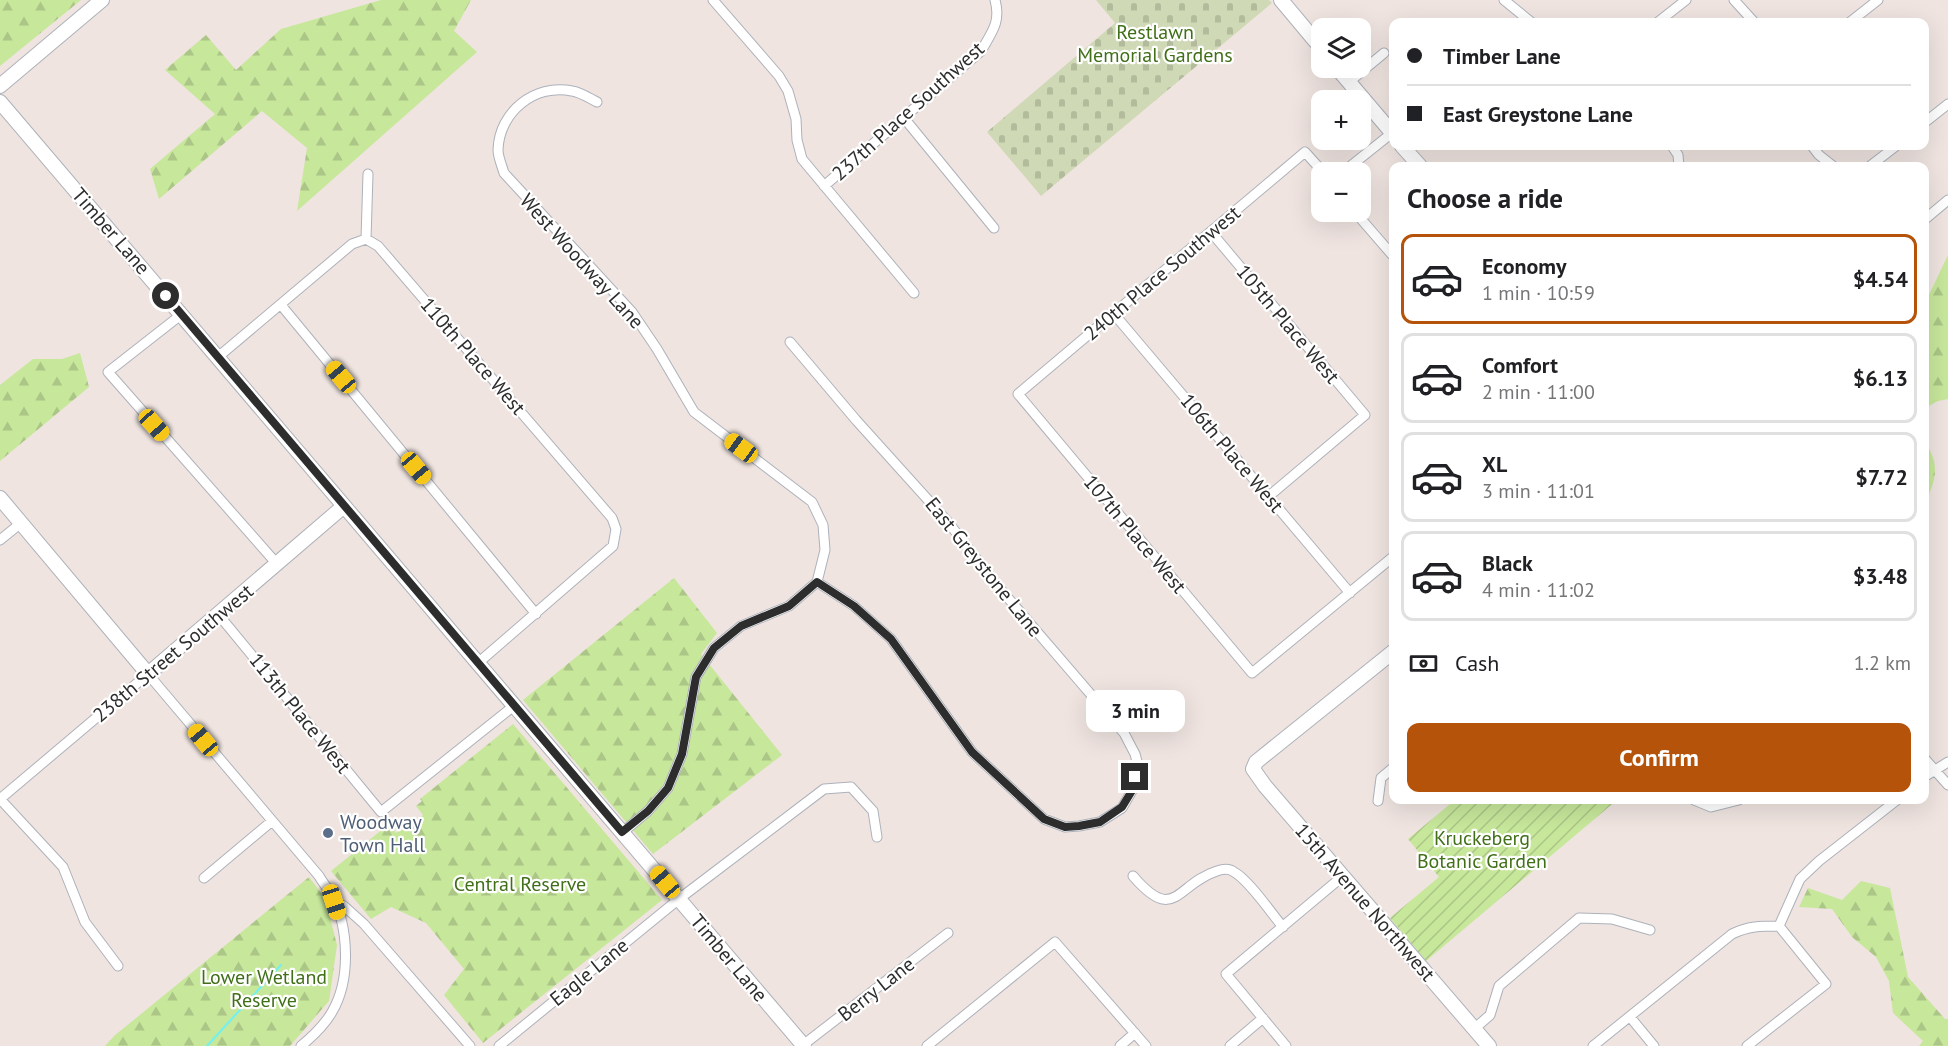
<!DOCTYPE html>
<html lang="en">
<head>
<meta charset="utf-8">
<style>
  :root { --surface:#fff; --page:#f6f6f6; --text:#202124; --muted:#757577; --line:#e0e0e0; --accent:#b45309 }
  body { margin:0; font-family:"PT Sans",sans-serif; background:var(--page); color:var(--text); height:100vh; display:flex; flex-direction:column; font-size:22px; white-space:nowrap }
  * { box-sizing:border-box; margin:0 }
  p { font-size:20px; color:var(--muted) }
  .icon { flex:none; width:33px; height:33px; fill:none; stroke:currentColor; stroke-width:2; stroke-linecap:round; stroke-linejoin:round }
  .map { position:relative; flex:1; overflow:hidden }
  .details { position:absolute; left:1389px; top:162px; width:540px; height:642px; display:flex; flex-direction:column; background:var(--surface); border-radius:12px; box-shadow:0 6px 24px #0002 }
  .details>* { flex:none }
  .hud { position:absolute; left:1389px; top:18px; width:540px; height:132px; border-radius:12px; box-shadow:0 6px 24px #0002; display:grid; align-content:center; height:132px; padding:0 18px; background:var(--surface) }
  .buttons { position:absolute; left:1311px; top:18px; display:grid; gap:12px }
  .buttons a { display:grid; place-items:center; width:60px; height:60px; border-radius:12px; background:var(--surface); box-shadow:0 6px 24px #0002; font-size:30px }
  .end { position:absolute; width:27px; height:27px; margin:-14px; border:8px solid #2d2d2d; background:#fff; box-shadow:0 0 0 3px #fff }
  .from { border-radius:50% }
  .bubble { position:absolute; height:42px; border-radius:12px; background:var(--surface); box-shadow:0 6px 24px #0002; font-size:20px; font-weight:800; line-height:42px; text-align:center }
  .car { position:absolute; width:18px; height:36px; margin:-18px -9px; border-radius:8px; box-shadow:0 0 4px 2px #0007; background:linear-gradient(#f5c518 24%,#345 0 40%,#f5c518 0 76%,#345 0 86%,#f5c518 0) }
  .hud b { display:flex; align-items:center; gap:21px; height:57px; font-size:22px }
  .hud b+b { border-top:2px solid var(--line) }
  .hud i { width:15px; height:15px; background:var(--text) }
  ul { padding:0; list-style:none }
  li { display:flex; align-items:center; gap:18px; height:90px; margin:0 12px 9px; padding:0 6px; border:3px solid var(--line); border-radius:12px }
  li div { flex:1 }
  li b { display:block; font-size:22px }
  li em { font-style:normal; font-weight:800 }
  li.active { border-color:var(--accent) }
  li>.icon { width:54px; height:54px; stroke-width:1.5 }
  h2 { padding:0 18px; font-size:27px; line-height:72px }
  .pay { display:flex; align-items:center; gap:15px; height:66px; padding:0 18px; font-size:22px }
  .pay p { margin-inline-start:auto }
  .action { display:flex; gap:12px; margin-top:auto; padding:12px 18px }
  .action a { flex:1; height:69px; border-radius:12px; background:var(--accent); color:#fff; font-size:24px; font-weight:800; line-height:69px; text-align:center }
  .map>svg:first-child { display:block }
  .forest { fill:url(#forest-firs) }
  .cemetery { fill:url(#cemetery-stones) }
  .garden { fill:url(#garden-furrows) }
  .lines { fill:none; stroke-linecap:round; stroke-linejoin:round }
  .stream { stroke:#70f1f4; stroke-width:2 }
  .street-casing { stroke:#adb2ba; stroke-width:11 }
  .secondary-casing { stroke:#adb2ba; stroke-width:16 }
  .street { stroke:#fff; stroke-width:9 }
  .secondary { stroke:#fff; stroke-width:14 }
  .route { stroke:#2d2d2d; stroke-width:8 }
  .service-dot { fill:#5c6f8a; stroke:#fff; stroke-width:2 }
  .labels { text-anchor:middle; dominant-baseline:central; stroke-width:4.5; stroke-linejoin:round; paint-order:stroke }
  .park-label { font-size:20px; fill:#406f18; stroke:#fff }
  .street-label { font-size:20px; fill:#2d2d2d; stroke:#fff }
  .service-label { font-size:20px; fill:#4e5e75; stroke:#fff; text-anchor:start }
</style>
</head>
<body>
<div class="map">
<svg width="1948" height="1046" viewBox="0 0 1948 1046">
  <defs>
    <pattern id="forest-firs" width="22" height="20" patternUnits="userSpaceOnUse" patternTransform="scale(1.5)"><rect width="22" height="20" fill="#c7e79b"/><path d="M5 1l3.5 6h-7zM16 11l3.5 6h-7z" fill="#abc686"/></pattern>
    <pattern id="cemetery-stones" width="16" height="16" patternUnits="userSpaceOnUse" patternTransform="scale(1.5)"><rect width="16" height="16" fill="#d0d9b6"/><path d="M2 7V4a2 2 0 0 1 4 0v3zM10 15v-3a2 2 0 0 1 4 0v3z" fill="#b3bb9d"/></pattern>
    <pattern id="garden-furrows" width="10" height="10" patternUnits="userSpaceOnUse" patternTransform="scale(1.5)"><rect width="10" height="10" fill="#c7e79b"/><path d="M-1 1l2-2M0 10L10 0M9 11l2-2" fill="none" stroke="#abc686"/></pattern>
  </defs>
  <rect width="100%" height="100%" fill="#efe4e0"/>
  <path class="forest" d="M0,0H81L0,66Z
    M381,0H471L454,31L477,52L297,211L307,148L262,111L159,199L150,169L215,114L165,70L206,35L236,70L281,29Z
    M1948,255V399L1938,401L1925,408V303Z
    M80,353L89,387L0,461V385L33,359H62Z
    M1924,440C1940,464 1937,478 1925,503Z
    M674,578L717,633L701,654L782,755L653,854L523,700Z
    M513,724L662,900L483,1043L444,995L464,969L426,923L391,907L371,919L331,871L389,824L396,833L423,815L416,806L422,801L420,799Z
    M309,877L325,898L337,945L329,1001L290,1046H105L114,1036Z
    M1861,881L1890,888L1908,977L1945,1019H1948V1046H1919L1923,1041L1893,1013L1889,981L1876,957L1852,937L1832,909L1799,907L1808,888L1842,900Z"/>
  <path class="cemetery" d="M1096,0H1269L1272,3L1041,196L987,132L1115,23Z"/>
  <path class="garden" d="M1455,800H1617L1426,961L1390,918L1439,877L1408,839Z"/>
  <g class="lines">
    <path class="stream" d="M207,1046L281,965"/>
    <g class="street-casing">
      <path id="street" d="M713,0L779,76L788,91L796,119L797,140L802,159L914,293
        M1504,0L1531,22
        M1734,0L1754,22
        M1658,22L1686,0
        M1850,22L1878,0
        M1349,82L1384,53
        M597,102C589,98 580,92 572,91C535,83 499,112 498,150C498,157 502,166 504,173L632,312L657,349L694,412L812,502L823,525L825,550L817,582
        M904,118L994,228
        M1924,123L1948,104
        M1672,146L1678,155L1679,166
        M1812,146L1819,155L1833,166
        M1870,166L1896,146
        M1323,172L1305,152L1018,394L1252,673L1394,556
        M1343,172L1392,133
        M368,174L366,239L378,246L612,518L616,529L613,546L478,663
        M824,186L981,51C992,32 1001,22 995,0
        M1355,212L1394,257
        M1924,220L1948,200
        M1211,232L1365,415L1269,496
        M281,305L536,614
        M182,314L108,372L277,564
        M1114,314L1350,593
        M790,342L856,420L948,522L996,584L1124,733L1135,754L1138,765L1133,789L1122,808L1100,822L1079,826L1065,827L1044,819L972,752L891,639L854,606L817,582
        M218,357L352,244L366,239
        M0,540L21,523
        M218,614L381,812L515,705
        M1924,758L1948,785
        M1924,777L1948,762
        M0,799L148,674L319,876C323,883 328,889 332,895C349,928 351,980 332,1012C324,1026 313,1036 301,1046
        M0,799L63,867L85,922L118,966
        M1694,800L1711,807L1739,800
        M1378,801L1381,778L1394,767
        M623,832L648,811L668,788L682,754L696,677L714,648L741,626L789,606L817,582
        M1133,876C1175,925 1176,884 1217,871C1223,869 1229,868 1234,872C1249,880 1271,913 1283,927
        M204,878L272,821
        M334,902L344,906L364,924L470,1046
        M1630,1017L1654,1046
        M1474,1029L1490,1015L1499,986L1579,918L1612,919L1650,930
        M803,1045L948,933
        M499,1046L679,899L824,789L851,787L873,811L877,837
        M927,1046L1055,942L1146,1046
        M1120,1046L1135,1033
        M1230,1046L1263,1018
        M1286,1046L1226,974L1343,876
        M1593,1046L1732,934C1748,926 1761,926 1779,926L1800,879L1819,861L1897,800
        M1747,1046L1826,984L1779,926"/>
    </g>
    <g class="secondary-casing">
      <path id="secondary" d="M1281,0L1322,49
        M1337,68L1394,135
        M0,86L102,0
        M0,102L804,1046
        M1402,146L1420,166
        M0,498L148,674L344,506
        M1394,651L1256,762L1253,769L1265,786L1489,1046"/>
    </g>
    <use href="#street" class="street"/>
    <use href="#secondary" class="secondary"/>
  </g>
  <g class="lines">
    <path class="route" d="M166,296L622,832L648,811L668,788L682,754L696,677L714,648L741,626L789,606L817,582L854,606L891,639L972,752L1044,819L1065,827L1079,826L1100,822L1122,807L1133,789L1135,777"/>
  </g>
  <circle class="service-dot" cx="328" cy="833" r="6"/>
  <g class="labels">
    <g class="park-label">
      <text x="1155" y="32">Restlawn<tspan x="1155" dy="23">Memorial Gardens</tspan></text>
      <text x="1482" y="838">Kruckeberg<tspan x="1482" dy="23">Botanic Garden</tspan></text>
      <text x="520" y="884">Central Reserve</text>
      <text x="264" y="977">Lower Wetland<tspan x="264" dy="23">Reserve</tspan></text>
    </g>
    <g class="street-label">
      <text transform="translate(908 111) rotate(-42)">237th Place Southwest</text>
      <text transform="translate(111 231) rotate(49)">Timber Lane</text>
      <text transform="translate(582 261) rotate(48)">West Woodway Lane</text>
      <text transform="translate(1162 273) rotate(-40)">240th Place Southwest</text>
      <text transform="translate(1288 324) rotate(50)">105th Place West</text>
      <text transform="translate(473 356) rotate(49)">110th Place West</text>
      <text transform="translate(1232 453) rotate(50)">106th Place West</text>
      <text transform="translate(1135 534) rotate(50)">107th Place West</text>
      <text transform="translate(984 567) rotate(51)">East Greystone Lane</text>
      <text transform="translate(173 653) rotate(-40)">238th Street Southwest</text>
      <text transform="translate(300 713) rotate(51)">113th Place West</text>
      <text transform="translate(1365 902) rotate(49)">15th Avenue Northwest</text>
      <text transform="translate(729 958) rotate(50)">Timber Lane</text>
      <text transform="translate(589 972) rotate(-39)">Eagle Lane</text>
      <text transform="translate(876 989) rotate(-38)">Berry Lane</text>
    </g>
    <g class="service-label">
      <text x="340" y="822">Woodway<tspan x="340" dy="23">Town Hall</tspan></text>
    </g>
  </g>
</svg>
<div class="buttons">
<a><svg class="icon" aria-label="layers" viewBox="0 0 24 24"><path d="M12 4l9 5-9 5-9-5zM3 14l9 5 9-5"/></svg></a>
<a>+</a>
<a>−</a>
</div>
<i class="end from" style="left:166px;top:296px"></i>
<i class="end" style="left:1135px;top:777px"></i>
<div class="bubble" style="left:1086px;top:690px;width:99px">3 min</div>
<i class="car" style="left:341px;top:377px;rotate:320deg"></i>
<i class="car" style="left:154px;top:425px;rotate:138deg"></i>
<i class="car" style="left:741px;top:448px;rotate:306deg"></i>
<i class="car" style="left:416px;top:468px;rotate:140deg"></i>
<i class="car" style="left:203px;top:740px;rotate:320deg"></i>
<i class="car" style="left:665px;top:882px;rotate:320deg"></i>
<i class="car" style="left:334px;top:902px;rotate:162deg"></i>
<div class="hud">
<b><i class="from"></i>Timber Lane</b>
<b><i></i>East Greystone Lane</b>
</div>
<section class="details">
<h2>Choose a ride</h2>
<ul>
<li class="active"><svg class="icon" aria-label="car" viewBox="0 0 24 24"><path d="M5 17H2v-5l4-1 3-4h7l3 4 3 1v5h-3M9 17h6M6 11h13"/><circle cx="7" cy="17" r="2"/><circle cx="17" cy="17" r="2"/></svg><div><b>Economy</b><p>1 min · 10:59</p></div><em>$4.54</em></li>
<li><svg class="icon" aria-label="car" viewBox="0 0 24 24"><path d="M5 17H2v-5l4-1 3-4h7l3 4 3 1v5h-3M9 17h6M6 11h13"/><circle cx="7" cy="17" r="2"/><circle cx="17" cy="17" r="2"/></svg><div><b>Comfort</b><p>2 min · 11:00</p></div><em>$6.13</em></li>
<li><svg class="icon" aria-label="car" viewBox="0 0 24 24"><path d="M5 17H2v-5l4-1 3-4h7l3 4 3 1v5h-3M9 17h6M6 11h13"/><circle cx="7" cy="17" r="2"/><circle cx="17" cy="17" r="2"/></svg><div><b>XL</b><p>3 min · 11:01</p></div><em>$7.72</em></li>
<li><svg class="icon" aria-label="car" viewBox="0 0 24 24"><path d="M5 17H2v-5l4-1 3-4h7l3 4 3 1v5h-3M9 17h6M6 11h13"/><circle cx="7" cy="17" r="2"/><circle cx="17" cy="17" r="2"/></svg><div><b>Black</b><p>4 min · 11:02</p></div><em>$3.48</em></li>
</ul>
<div class="pay"><svg class="icon" aria-label="cash" viewBox="0 0 24 24"><path d="M3 7h18v10H3z"/><circle cx="12" cy="12" r="2"/></svg>Cash<p>1.2 km</p></div>
<div class="action"><a>Confirm</a></div>
</section>
</div>
</body>
</html>
